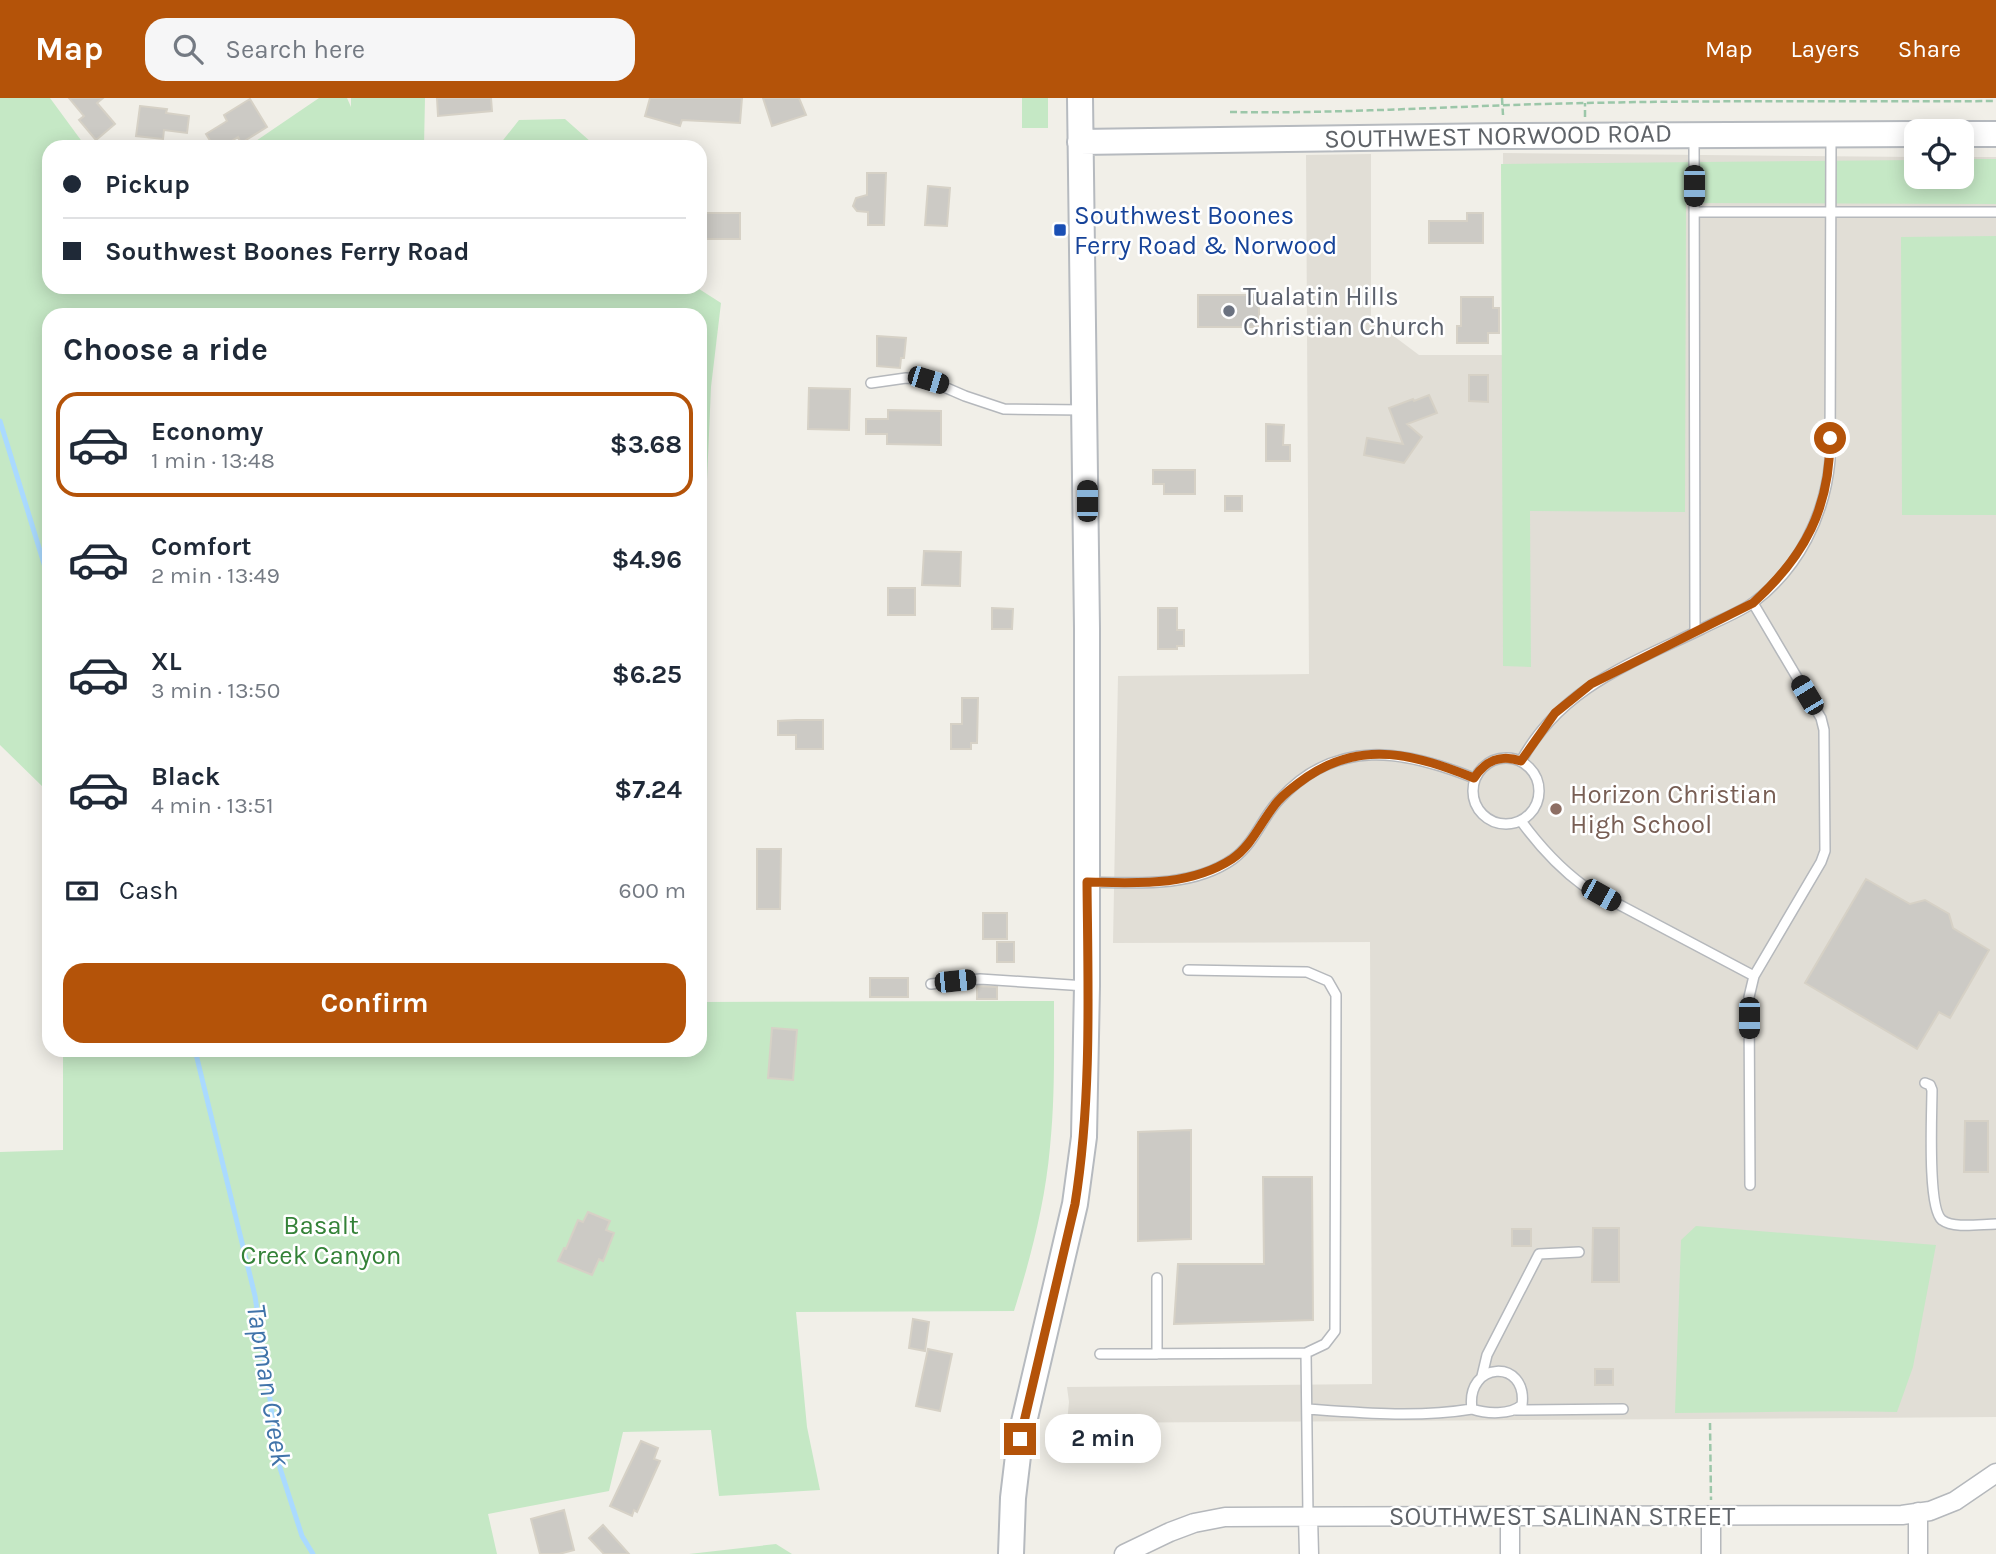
<!DOCTYPE html>
<html lang="en">
<head>
<meta charset="utf-8">
<style>
  :root { --surface:#fff; --page:#f6f6f7; --text:#1f2937; --muted:#747a83; --line:#e0e1e3; --accent:#b45309 }
  body { margin:0; font-family:Karla,sans-serif; background:var(--page); color:var(--text); height:100vh; display:flex; flex-direction:column; font-size:26px; white-space:nowrap }
  * { box-sizing:border-box; margin:0 }
  p { font-size:23px; color:var(--muted) }
  .icon { flex:none; width:38px; height:38px; fill:none; stroke:currentColor; stroke-width:2; stroke-linecap:round; stroke-linejoin:round }
  .map { position:relative; flex:1; overflow:hidden }
  .side { position:absolute; left:42px; top:210px; width:665px; height:749px; display:flex; flex-direction:column; background:var(--surface); border-radius:21px; box-shadow:0 4px 18px #0003 }
  .side>* { flex:none }
  .hud { position:absolute; left:42px; top:42px; width:665px; height:154px; border-radius:21px; box-shadow:0 4px 18px #0003; display:grid; align-content:center; height:154px; padding:0 21px; background:var(--surface) }
  .tools { position:absolute; left:1904px; top:21px; display:grid; gap:14px }
  .tools a { display:grid; place-items:center; width:70px; height:70px; border-radius:14px; background:var(--surface); box-shadow:0 4px 18px #0003; font-size:35px }
  .end { position:absolute; width:32px; height:32px; margin:-16px; border:9px solid #b45309; background:#fff; box-shadow:0 0 0 4px #fff }
  .from { border-radius:50% }
  .bubble { position:absolute; height:49px; border-radius:21px; background:var(--surface); box-shadow:0 4px 18px #0003; font-size:23px; font-weight:700; line-height:49px; text-align:center }
  .car { position:absolute; width:21px; height:42px; margin:-21px -10px; border-radius:9px; box-shadow:0 0 5px 2px #0007; background:linear-gradient(#222 24%,#8ab4d8 0 40%,#222 0 76%,#8ab4d8 0 86%,#222 0) }
  .hud b { display:flex; align-items:center; gap:24px; height:66px; font-size:26px }
  .hud b+b { border-top:2px solid var(--line) }
  .hud i { width:18px; height:18px; background:var(--text) }
  ul { padding:0; list-style:none }
  li { display:flex; align-items:center; gap:21px; height:105px; margin:0 14px 10px; padding:0 7px; border:4px solid transparent; border-radius:21px }
  li div { flex:1 }
  li b { display:block; font-size:26px }
  li em { font-style:normal; font-weight:700 }
  li.active { border-color:var(--accent) }
  li>.icon { width:63px; height:63px; stroke-width:1.5 }
  h2 { padding:0 21px; font-size:32px; line-height:84px }
  .pay { display:flex; align-items:center; gap:18px; height:77px; padding:0 21px; font-size:26px }
  .pay p { margin-inline-start:auto }
  .cta { display:flex; gap:14px; margin-top:auto; padding:14px 21px }
  .cta a { flex:1; height:80px; border-radius:21px; background:var(--accent); color:#fff; font-size:28px; font-weight:700; line-height:80px; text-align:center }
  header { display:flex; align-items:center; gap:42px; box-sizing:border-box; height:98px; padding:0 35px; background:var(--accent); color:#fff }
  header strong { font-size:33px }
  nav { display:flex; gap:38px; margin-inline-start:auto; font-size:24px }
  .search { width:490px; height:63px; background:var(--page); display:flex; align-items:center; gap:18px; box-sizing:border-box; padding:0 24px; border-radius:21px; color:var(--muted); font-size:26px }
  .map>svg:first-child { display:block }
  .education { fill:#e1ded6 }
  .green { fill:#c5e8c5 }
  .lines { fill:none; stroke-linecap:round; stroke-linejoin:round }
  .stream { stroke:#aadaff; stroke-width:5 }
  .building { fill:#cccac5; stroke:#d6d1c6; stroke-width:2 }
  .lane-casing { stroke:#b5b8bc; stroke-width:12 }
  .street-casing { stroke:#b5b8bc; stroke-width:21 }
  .secondary-casing { stroke:#b6babf; stroke-width:28 }
  .path { stroke:#9cc7a9; stroke-width:2.5; stroke-dasharray:7 3.5; stroke-linecap:butt }
  .lane { stroke:#fff; stroke-width:9 }
  .street { stroke:#fff; stroke-width:18 }
  .secondary { stroke:#fff; stroke-width:24 }
  .route { stroke:#b45309; stroke-width:9 }
  .transit-dot { fill:#1a4fb4; stroke:#fff; stroke-width:2.5 }
  .worship-dot { fill:#6b7280; stroke:#fff; stroke-width:2.5 }
  .education-dot { fill:#8d6e63; stroke:#fff; stroke-width:2.5 }
  .labels { text-anchor:middle; dominant-baseline:central; stroke-width:5; stroke-linejoin:round; paint-order:stroke }
  .street-label { font-size:26px; fill:#5f6368; stroke:#fff }
  .transit-label { font-size:26px; fill:#164399; stroke:#fff; text-anchor:start }
  .worship-label { font-size:26px; fill:#5b616d; stroke:#fff; text-anchor:start }
  .education-label { font-size:26px; fill:#785e54; stroke:#fff; text-anchor:start }
  .park-label { font-size:26px; fill:#348238; stroke:#fff }
  .water-label { font-size:28px; font-style:italic; fill:#4174aa; stroke:#fff }
</style>
</head>
<body>
<header>
<strong>Map</strong>
<div class="search"><svg class="icon" aria-label="search" viewBox="0 0 24 24"><circle cx="10" cy="10" r="6"/><path d="M15 15l6 6"/></svg>Search here</div>
<nav><a>Map</a><a>Layers</a><a>Share</a></nav>
</header>
<div class="map">
<svg width="1996" height="1456" viewBox="0 0 1996 1456">
  <rect width="100%" height="100%" fill="#f1efe8"/>
  <path class="education" d="M1503,55L1916,59V79H1962V59H1996V1319L1067,1325L1069,1304L1067,1289L1372,1286L1370,844L1113,845L1118,578L1309,576L1306,57L1371,56V221L1419,257H1504Z"/>
  <path class="green" d="M0,0H50L86,49H49V189H696L721,205L711,289L707,382L700,404V217H49V698L44,690L0,647Z
    M319,0H347L351,9V0H425L424,48L500,46L519,22L565,21L591,44L592,49H247Z
    M1022,0H1048V30H1022Z
    M1962,61H1996V106L1686,105L1685,414L1530,413L1531,569L1503,568L1501,66L1916,62V79H1962Z
    M1996,138V417H1902L1901,139Z
    M1054,903C1054,952 1055,1000 1050,1049C1045,1105 1031,1159 1014,1213L796,1214L807,1329L820,1392L719,1398L711,1332L623,1334L609,1393L488,1416L497,1456H0V1054L63,1052V952H700V904Z
    M1696,1128L1936,1147L1913,1269L1897,1314C1824,1312 1749,1315 1675,1315L1681,1142Z
    M776,1446L792,1456H689Z"/>
  <g class="lines">
    <path class="stream" d="M0,323L49,482
      M195,952L255,1198L280,1370L302,1438L313,1456"/>
  </g>
  <path class="building" d="M69,0H103L97,5L115,26L96,42L79,22L84,18Z
    M437,0H491L492,13L438,18Z
    M650,0H742L740,25L682,22L680,28L645,18Z
    M763,0H799L806,17L772,28Z
    M250,1L267,29L241,45L238,39L222,49H214L206,36L227,23L224,17Z
    M140,8L167,11L166,15L189,18L187,35L164,32L163,41L136,38Z
    M867,75H886L884,127H868V114L857,113L853,108L856,100L867,97Z
    M928,88L950,90L947,128L925,127Z
    M702,115H740V141H702Z
    M1467,115H1483V145H1429V123H1467Z
    M1198,197H1259V229H1198Z
    M1461,199H1493V210H1499V235H1488V245H1457V228H1461Z
    M877,238L906,240L904,260H901L900,270L877,268Z
    M1469,277H1488V304L1469,303Z
    M809,290L850,291L849,332L808,331Z
    M1429,297L1437,315L1407,326L1422,339L1404,365L1364,357L1367,340L1403,346L1389,310L1413,301L1414,303Z
    M888,312L941,313V347L887,346V336H866V321H888Z
    M1266,326L1284,327L1283,347H1290V363H1266Z
    M1153,372H1195V396H1164V386H1153Z
    M1225,398H1242V413H1225Z
    M924,453L961,454L960,488L922,487Z
    M888,490H915V517H888Z
    M992,510L1013,511L1012,531H992Z
    M1158,510H1177V532H1184V548H1177V551H1158Z
    M962,600H978L977,645H971V651H951V626H962Z
    M796,622H823V651H796V637H778V623Z
    M757,751H781L780,811H757Z
    M1866,781L1910,806L1925,802L1949,816L1953,830L1989,852L1950,920L1939,914L1917,951L1805,885Z
    M983,815H1007V841H983Z
    M997,844H1014V864H997Z
    M870,880H908V899H870Z
    M977,888L997,889V901H977Z
    M772,930L797,932L793,982L768,980Z
    M1965,1023H1988V1074H1964Z
    M1191,1032V1141L1138,1143V1034Z
    M1263,1079H1312L1313,1222L1174,1226L1178,1166H1264Z
    M588,1114L610,1123L606,1132L614,1135L603,1163L599,1161L592,1177L558,1163L564,1150L566,1151L578,1122L583,1124Z
    M1593,1130H1619V1184H1592Z
    M1512,1131H1531V1148H1512Z
    M913,1221L929,1224L925,1253L909,1250Z
    M928,1251L952,1256L940,1313L916,1308Z
    M1595,1271H1613V1287H1595Z
    M641,1343L658,1350L654,1361L660,1363L637,1414L634,1412L632,1418L610,1408Z
    M564,1412L574,1452L559,1456H540L531,1421Z
    M603,1427L629,1456H604L589,1440Z"/>
  <g class="lines">
    <g class="lane-casing">
      <path id="lane" d="M1694,38L1695,534
        M1694,114H1996
        M871,285L906,280L928,282L965,298L1004,311L1084,312
        M1473 693a33 33 0 1 1 66 0a33 33 0 1 1-66 0Z
        M1521,663C1562,589 1630,566 1702,531C1719,522 1739,515 1754,504C1799,470 1825,417 1830,362L1831,38
        M1521,723C1540,749 1558,769 1584,788L1754,878L1821,764L1825,753L1824,632L1821,620L1753,505
        M1089,784C1136,785 1192,790 1233,761C1254,746 1262,720 1279,702C1336,639 1404,652 1474,680
        M931,886L980,881L1086,888
        M1925,985L1930,987L1932,992C1932,1014 1927,1110 1942,1122C1954,1131 1981,1126 1996,1126
        M1750,1087L1749,899L1754,878
        M1157,1180V1256
        M1306,1255L1308,1418
        M1100,1256L1306,1255L1325,1246L1335,1233L1336,897L1328,883L1307,874L1188,872
        M1482,1278L1487,1257L1539,1156L1579,1154
        M1307,1311C1362,1315 1417,1320 1472,1311C1465,1263 1528,1260 1522,1307C1510,1317 1487,1316 1472,1311
        M1516,1312L1623,1311"/>
    </g>
    <g class="street-casing">
      <path id="street" d="M1308,1418L1309,1456
        M1510,1418V1456
        M1711,1418V1456
        M1124,1456L1170,1434L1194,1425L1225,1419L1902,1417L1930,1413L1955,1403L1996,1375
        M1918,1456V1414"/>
    </g>
    <g class="secondary-casing">
      <path id="secondary" d="M1962,36H1996
        M1080,44L1503,38L1916,36
        M1011,1456L1013,1400L1020,1341L1075,1106L1084,1039L1087,888V530L1080,0"/>
    </g>
    <path class="path" d="M1502,0L1503,17
      M1230,14C1349,16 1467,7 1586,5C1723,2 1859,4 1996,3
      M1585,19V5
      M1710,1325L1711,1402"/>
    <use href="#lane" class="lane"/>
    <use href="#street" class="street"/>
    <use href="#secondary" class="secondary"/>
  </g>
  <g class="lines">
    <path class="route" d="M1020,1341L1075,1106C1092,1000 1088,891 1087,784C1136,785 1189,789 1232,761C1253,747 1262,721 1278,703C1286,694 1297,686 1307,679C1363,641 1416,657 1474,680C1486,662 1501,656 1521,663L1555,615L1591,586L1753,505C1805,458 1830,410 1830,340"/>
  </g>
  <rect class="transit-dot" x="1053" y="125" width="14" height="14" rx="3.5"/>
  <circle class="worship-dot" cx="1229" cy="213" r="7"/>
  <circle class="education-dot" cx="1556" cy="711" r="7"/>
  <g class="labels">
    <g class="street-label">
      <text transform="translate(1498 38) rotate(-1)">SOUTHWEST NORWOOD ROAD</text>
      <text x="1562" y="1418">SOUTHWEST SALINAN STREET</text>
    </g>
    <g class="transit-label">
      <text x="1074" y="117">Southwest Boones<tspan x="1074" dy="30">Ferry Road &amp; Norwood</tspan></text>
    </g>
    <g class="worship-label">
      <text x="1243" y="198">Tualatin Hills<tspan x="1243" dy="30">Christian Church</tspan></text>
    </g>
    <g class="education-label">
      <text x="1570" y="696">Horizon Christian<tspan x="1570" dy="30">High School</tspan></text>
    </g>
    <g class="park-label">
      <text x="321" y="1127">Basalt<tspan x="321" dy="30">Creek Canyon</tspan></text>
    </g>
    <g class="water-label">
      <text transform="translate(269 1287) rotate(81)">Tapman Creek</text>
    </g>
  </g>
</svg>
<div class="tools">
<a><svg class="icon" aria-label="locate" viewBox="0 0 24 24"><circle cx="12" cy="12" r="6"/><path d="M12 2v4M12 18v4M2 12h4M18 12h4"/></svg></a>
</div>
<i class="end from" style="left:1830px;top:340px"></i>
<i class="end" style="left:1020px;top:1341px"></i>
<div class="bubble" style="left:1045px;top:1316px;width:116px">2 min</div>
<i class="car" style="left:1694px;top:88px;rotate:180deg"></i>
<i class="car" style="left:928px;top:282px;rotate:107deg"></i>
<i class="car" style="left:1087px;top:403px;rotate:0deg"></i>
<i class="car" style="left:1807px;top:597px;rotate:329deg"></i>
<i class="car" style="left:1601px;top:797px;rotate:119deg"></i>
<i class="car" style="left:955px;top:883px;rotate:84deg"></i>
<i class="car" style="left:1749px;top:920px;rotate:180deg"></i>
<div class="hud">
<b><i class="from"></i>Pickup</b>
<b><i></i>Southwest Boones Ferry Road</b>
</div>
<section class="side">
<h2>Choose a ride</h2>
<ul>
<li class="active"><svg class="icon" aria-label="car" viewBox="0 0 24 24"><path d="M5 17H2v-5l4-1 3-4h7l3 4 3 1v5h-3M9 17h6M6 11h13"/><circle cx="7" cy="17" r="2"/><circle cx="17" cy="17" r="2"/></svg><div><b>Economy</b><p>1 min · 13:48</p></div><em>$3.68</em></li>
<li><svg class="icon" aria-label="car" viewBox="0 0 24 24"><path d="M5 17H2v-5l4-1 3-4h7l3 4 3 1v5h-3M9 17h6M6 11h13"/><circle cx="7" cy="17" r="2"/><circle cx="17" cy="17" r="2"/></svg><div><b>Comfort</b><p>2 min · 13:49</p></div><em>$4.96</em></li>
<li><svg class="icon" aria-label="car" viewBox="0 0 24 24"><path d="M5 17H2v-5l4-1 3-4h7l3 4 3 1v5h-3M9 17h6M6 11h13"/><circle cx="7" cy="17" r="2"/><circle cx="17" cy="17" r="2"/></svg><div><b>XL</b><p>3 min · 13:50</p></div><em>$6.25</em></li>
<li><svg class="icon" aria-label="car" viewBox="0 0 24 24"><path d="M5 17H2v-5l4-1 3-4h7l3 4 3 1v5h-3M9 17h6M6 11h13"/><circle cx="7" cy="17" r="2"/><circle cx="17" cy="17" r="2"/></svg><div><b>Black</b><p>4 min · 13:51</p></div><em>$7.24</em></li>
</ul>
<div class="pay"><svg class="icon" aria-label="cash" viewBox="0 0 24 24"><path d="M3 7h18v10H3z"/><circle cx="12" cy="12" r="2"/></svg>Cash<p>600 m</p></div>
<div class="cta"><a>Confirm</a></div>
</section>
</div>
</body>
</html>
